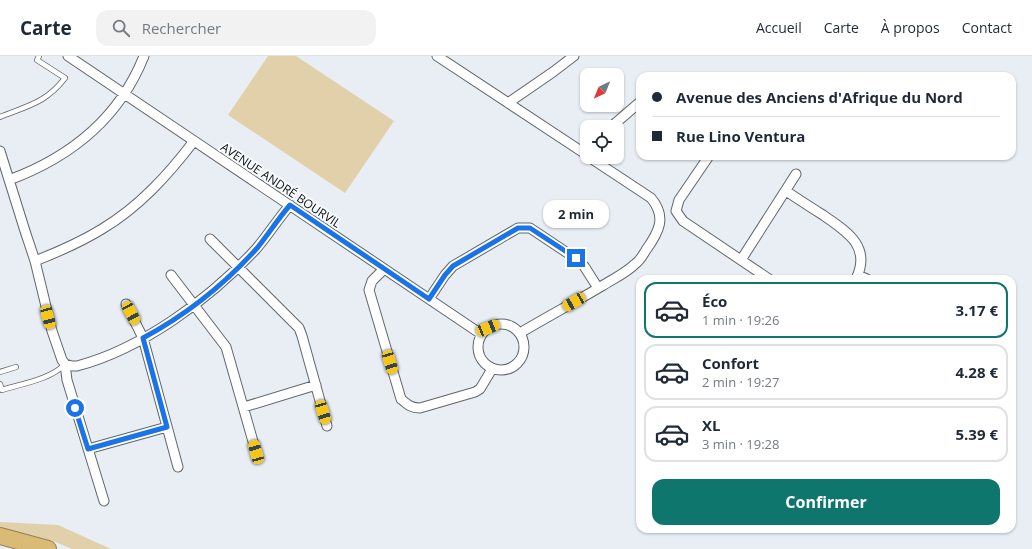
<!DOCTYPE html>
<html lang="fr">
<head>
<meta charset="utf-8">
<style>
  :root { --surface:#fff; --page:#f2f2f3; --text:#1f2937; --muted:#747a83; --line:#e0e1e3; --accent:#0f766e }
  body { margin:0; font-family:"Open Sans",sans-serif; background:var(--page); color:var(--text); height:100vh; display:flex; flex-direction:column; font-size:15px; white-space:nowrap }
  * { box-sizing:border-box; margin:0 }
  p { font-size:13px; color:var(--muted) }
  .icon { flex:none; width:22px; height:22px; fill:none; stroke:currentColor; stroke-width:2; stroke-linecap:round; stroke-linejoin:round }
  .map { position:relative; flex:1; overflow:hidden }
  .drawer { position:absolute; left:636px; top:219px; width:380px; height:258px; display:flex; flex-direction:column; background:var(--surface); border-radius:12px; box-shadow:0 1px 3px #0004 }
  .drawer>* { flex:none }
  .banner { position:absolute; left:636px; top:16px; width:380px; height:88px; border-radius:12px; box-shadow:0 1px 3px #0004; display:grid; align-content:center; height:88px; padding:0 16px; background:var(--surface) }
  .needle { width:26px; rotate:223deg }
  .controls { position:absolute; left:580px; top:12px; display:grid; gap:8px }
  .controls a { display:grid; place-items:center; width:44px; height:44px; border-radius:8px; background:var(--surface); box-shadow:0 1px 3px #0004; font-size:20px }
  .end { position:absolute; width:18px; height:18px; margin:-9px; border:5px solid #1a73e8; background:#fff; box-shadow:0 0 0 2px #fff }
  .from { border-radius:50% }
  .bubble { position:absolute; height:28px; border-radius:12px; background:var(--surface); box-shadow:0 1px 3px #0004; font-size:13px; font-weight:700; line-height:28px; text-align:center }
  .car { position:absolute; width:12px; height:24px; margin:-12px -6px; border-radius:5px; box-shadow:0 0 3px 1px #0007; background:linear-gradient(#f5c518 24%,#345 0 40%,#f5c518 0 76%,#345 0 86%,#f5c518 0) }
  .banner b { display:flex; align-items:center; gap:14px; height:38px; font-size:15px }
  .banner b+b { border-top:1px solid var(--line) }
  .banner i { width:10px; height:10px; background:var(--text) }
  ul { padding:7px 0 0; list-style:none }
  li { display:flex; align-items:center; gap:12px; height:56px; margin:0 8px 6px; padding:0 8px; border:2px solid var(--line); border-radius:12px }
  li div { flex:1 }
  li b { display:block; font-size:15px }
  li em { font-style:normal; font-weight:700 }
  li.selected { border-color:var(--accent) }
  li>.icon { width:36px; height:36px; stroke-width:1.5 }
  .primary-button { display:flex; gap:8px; margin-top:auto; padding:8px 16px }
  .primary-button a { flex:1; height:46px; border-radius:12px; background:var(--accent); color:#fff; font-size:16px; font-weight:700; line-height:46px; text-align:center }
  header { display:flex; align-items:center; gap:24px; box-sizing:border-box; height:56px; padding:0 20px; background:var(--surface); border-bottom:1px solid var(--line) }
  header strong { font-size:19px }
  nav { display:flex; gap:22px; margin-inline-start:auto; font-size:14px }
  .search { width:280px; height:36px; background:var(--page); display:flex; align-items:center; gap:10px; box-sizing:border-box; padding:0 14px; border-radius:12px; color:var(--muted); font-size:15px }
  .map>svg:first-child { display:block }
  .green { fill:#e1d0aa }
  .lines { fill:none; stroke-linecap:round; stroke-linejoin:round }
  .lane-casing { stroke:#61666b; stroke-width:6 }
  .street-casing { stroke:#61666b; stroke-width:11 }
  .highway-casing { stroke:#927f53; stroke-width:18 }
  .lane { stroke:#fff; stroke-width:4.5 }
  .street { stroke:#fff; stroke-width:9 }
  .highway { stroke:#d9bb76; stroke-width:16 }
  .route { stroke:#1a73e8; stroke-width:5 }
  .labels { text-anchor:middle; dominant-baseline:central; stroke-width:4; stroke-linejoin:round; paint-order:stroke }
  .street-label { font-size:12px; fill:#0e1011; stroke:#f8fbff }
</style>
</head>
<body>
<header>
<strong>Carte</strong>
<div class="search"><svg class="icon" aria-label="search" viewBox="0 0 24 24"><circle cx="10" cy="10" r="6"/><path d="M15 15l6 6"/></svg>Rechercher</div>
<nav><a>Accueil</a><a>Carte</a><a>À propos</a><a>Contact</a></nav>
</header>
<div class="map">
<svg width="1032" height="493" viewBox="0 0 1032 493">
  <rect width="100%" height="100%" fill="#e8eef4"/>
  <path class="green" d="M268,0H296L394,65L345,137L228,59Z
    M0,466L58,469L111,493H72L53,485L21,477L0,476Z"/>
  <g class="lines">
    <g class="lane-casing">
      <path id="lane" d="M0,61C27,50 46,47 65,22L37,4L39,0
        M0,316L16,311
        M0,328L2,334C21,328 51,323 64,309"/>
    </g>
    <g class="street-casing">
      <path id="street" d="M68,0L481,278
        M437,0L587,99
        M508,47L553,16L574,0
        M611,71L640,46
        M0,95L25,175L35,205L52,275L62,304L65,308L67,324L104,445
        M9,124C71,101 119,63 144,0
        M786,135C798,143 810,151 823,159C846,175 872,190 856,223
        M676,155L683,165L769,223
        M676,155L679,144L709,100
        M210,183L299,272L302,280L327,370
        M741,204L796,118
        M35,205C58,196 81,186 102,173C139,151 168,119 194,85
        M384,213L372,225L369,234L401,343C408,349 411,352 420,352L475,336L480,333L492,313
        M171,219L226,291L256,396
        M858,219L867,223
        M429,243L445,219L453,210L518,172H530L575,202L584,210L598,232
        M126,248L143,282L178,411
        M478 291a23 23 0 1 1 46 0a23 23 0 1 1-46 0Z
        M520,277C547,261 575,246 602,230C613,223 626,217 635,208C640,205 643,199 646,194C659,176 667,161 651,142L589,101
        M65,308L72,310H77C142,293 211,242 256,193C268,179 278,163 290,149
        M244,351L316,329
        M88,393L167,371"/>
    </g>
    <g class="highway-casing">
      <path id="highway" d="M0,480L48,493"/>
    </g>
    <use href="#lane" class="lane"/>
    <use href="#street" class="street"/>
    <use href="#highway" class="highway"/>
  </g>
  <g class="lines">
    <path class="route" d="M75,352L88,393L167,371L143,282C186,259 226,227 258,191C269,177 278,163 290,149L429,243L445,219L453,210L518,172H530L576,202"/>
  </g>
  <g class="labels">
    <g class="street-label">
      <text transform="translate(281 129) rotate(34)">AVENUE ANDRÉ BOURVIL</text>
    </g>
  </g>
</svg>
<div class="controls">
<a><svg class="needle" viewBox="-14 -14 28 28"><path d="M0-13l5 13h-10z" fill="#e53935"/><path d="M0 13l5-13h-10z" fill="#747a83"/></svg></a>
<a><svg class="icon" aria-label="locate" viewBox="0 0 24 24"><circle cx="12" cy="12" r="6"/><path d="M12 2v4M12 18v4M2 12h4M18 12h4"/></svg></a>
</div>
<i class="end from" style="left:75px;top:352px"></i>
<i class="end" style="left:576px;top:202px"></i>
<div class="bubble" style="left:543px;top:144px;width:66px">2 min</div>
<i class="car" style="left:574px;top:246px;rotate:240deg"></i>
<i class="car" style="left:131px;top:257px;rotate:152deg"></i>
<i class="car" style="left:48px;top:261px;rotate:165deg"></i>
<i class="car" style="left:488px;top:272px;rotate:68deg"></i>
<i class="car" style="left:390px;top:306px;rotate:163deg"></i>
<i class="car" style="left:323px;top:356px;rotate:163deg"></i>
<i class="car" style="left:256px;top:396px;rotate:344deg"></i>
<div class="banner">
<b><i class="from"></i>Avenue des Anciens d'Afrique du Nord</b>
<b><i></i>Rue Lino Ventura</b>
</div>
<section class="drawer">
<ul>
<li class="selected"><svg class="icon" aria-label="car" viewBox="0 0 24 24"><path d="M5 17H2v-5l4-1 3-4h7l3 4 3 1v5h-3M9 17h6M6 11h13"/><circle cx="7" cy="17" r="2"/><circle cx="17" cy="17" r="2"/></svg><div><b>Éco</b><p>1 min · 19:26</p></div><em>3.17 €</em></li>
<li><svg class="icon" aria-label="car" viewBox="0 0 24 24"><path d="M5 17H2v-5l4-1 3-4h7l3 4 3 1v5h-3M9 17h6M6 11h13"/><circle cx="7" cy="17" r="2"/><circle cx="17" cy="17" r="2"/></svg><div><b>Confort</b><p>2 min · 19:27</p></div><em>4.28 €</em></li>
<li><svg class="icon" aria-label="car" viewBox="0 0 24 24"><path d="M5 17H2v-5l4-1 3-4h7l3 4 3 1v5h-3M9 17h6M6 11h13"/><circle cx="7" cy="17" r="2"/><circle cx="17" cy="17" r="2"/></svg><div><b>XL</b><p>3 min · 19:28</p></div><em>5.39 €</em></li>
</ul>
<div class="primary-button"><a>Confirmer</a></div>
</section>
</div>
</body>
</html>
